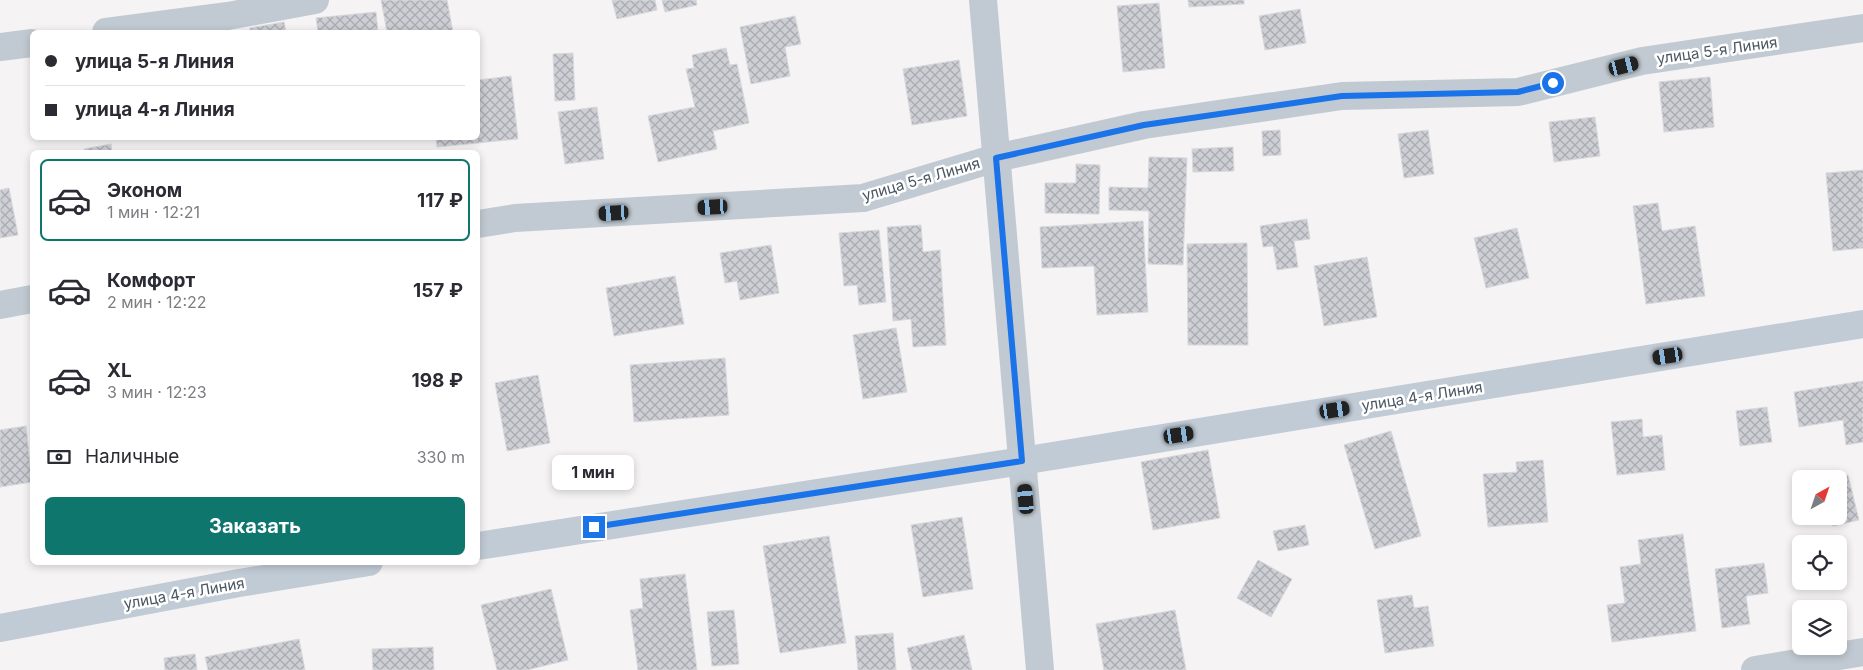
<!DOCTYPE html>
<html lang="ru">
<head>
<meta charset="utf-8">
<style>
  :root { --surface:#fff; --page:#f2f2f3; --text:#2b2b33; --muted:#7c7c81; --line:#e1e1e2; --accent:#0f766e }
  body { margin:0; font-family:Inter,sans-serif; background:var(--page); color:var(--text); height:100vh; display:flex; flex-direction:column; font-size:19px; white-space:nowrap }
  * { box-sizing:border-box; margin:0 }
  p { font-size:16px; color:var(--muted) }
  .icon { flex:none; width:28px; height:28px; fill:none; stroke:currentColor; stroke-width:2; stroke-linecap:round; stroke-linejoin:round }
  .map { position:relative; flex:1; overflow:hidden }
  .drawer { position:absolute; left:30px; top:150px; width:450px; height:415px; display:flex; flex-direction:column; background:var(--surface); border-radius:8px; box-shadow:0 2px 8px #0003 }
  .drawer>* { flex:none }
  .banner { position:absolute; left:30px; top:30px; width:450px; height:110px; border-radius:8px; box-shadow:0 2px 8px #0003; display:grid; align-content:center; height:110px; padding:0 15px; background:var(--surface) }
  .needle { width:32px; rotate:40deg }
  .buttons { position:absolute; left:1792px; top:470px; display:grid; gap:10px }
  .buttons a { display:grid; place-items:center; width:55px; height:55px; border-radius:8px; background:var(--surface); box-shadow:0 2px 8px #0003; font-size:25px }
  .end { position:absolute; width:22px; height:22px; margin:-11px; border:6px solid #1a73e8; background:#fff; box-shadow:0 0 0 2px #fff }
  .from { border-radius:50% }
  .bubble { position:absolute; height:35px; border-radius:8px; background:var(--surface); box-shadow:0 2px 8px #0003; font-size:16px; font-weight:700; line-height:35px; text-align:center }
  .car { position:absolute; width:15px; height:30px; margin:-15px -8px; border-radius:6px; box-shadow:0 0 4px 1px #0007; background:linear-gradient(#222 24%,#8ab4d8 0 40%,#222 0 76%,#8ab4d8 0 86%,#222 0) }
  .banner b { display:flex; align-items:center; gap:18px; height:48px; font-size:19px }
  .banner b+b { border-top:1px solid var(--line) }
  .banner i { width:12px; height:12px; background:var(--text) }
  ul { padding:9px 0 0; list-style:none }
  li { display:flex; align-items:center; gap:15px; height:82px; margin:0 10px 8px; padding:0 5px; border:2px solid transparent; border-radius:8px }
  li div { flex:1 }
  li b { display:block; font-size:19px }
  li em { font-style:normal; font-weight:700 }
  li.current { border-color:var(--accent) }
  li>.icon { width:45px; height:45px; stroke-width:1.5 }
  .pay { display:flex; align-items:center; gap:12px; height:55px; padding:0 15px; font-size:19px }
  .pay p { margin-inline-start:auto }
  .cta { display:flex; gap:10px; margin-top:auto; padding:10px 15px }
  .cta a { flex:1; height:58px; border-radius:8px; background:var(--accent); color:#fff; font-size:20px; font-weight:700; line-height:58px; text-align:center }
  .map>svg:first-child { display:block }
  .building { fill:url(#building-cross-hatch); stroke:#d7d9de }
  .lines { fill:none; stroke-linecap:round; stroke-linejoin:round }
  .street { stroke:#c1cad2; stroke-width:28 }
  .secondary { stroke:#c1cbd6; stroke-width:28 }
  .route { stroke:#1a73e8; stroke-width:6 }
  .labels { text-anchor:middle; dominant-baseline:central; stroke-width:5; stroke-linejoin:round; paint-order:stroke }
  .street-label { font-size:15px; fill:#4a5661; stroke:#fff }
</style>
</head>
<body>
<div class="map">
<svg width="1863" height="670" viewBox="0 0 1863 670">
  <defs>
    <pattern id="building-cross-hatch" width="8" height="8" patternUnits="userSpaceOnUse" patternTransform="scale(1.25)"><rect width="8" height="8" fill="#cdcfd5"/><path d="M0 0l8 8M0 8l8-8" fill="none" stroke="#a8abb0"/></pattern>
  </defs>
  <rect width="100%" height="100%" fill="#f5f3f3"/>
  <path class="building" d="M381,0H447L453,32H387Z
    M612,0H655L657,10L617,19Z
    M662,0H696L697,5L665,12Z
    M1188,0H1244V4L1189,7Z
    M1159,3L1165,68L1123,72L1117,6Z
    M1300,9L1306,43L1265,50L1259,16Z
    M376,12L378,32H318L316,18Z
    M795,16L801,44L785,47L790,76L751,84L740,27Z
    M284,22L286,32H250V28Z
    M726,48L730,65L737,64L749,123L713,131L717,149L658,162L648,116L695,107L686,69L694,68L692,55Z
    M573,53L575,100L555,101L553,54Z
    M959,60L967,116L912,125L903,69Z
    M511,76L518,139L437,147L436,138H478V80Z
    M1710,77L1714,127L1664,132L1659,82Z
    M597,107L604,159L565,164L558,112Z
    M1595,117L1600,156L1554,162L1549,122Z
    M1280,130L1281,155L1263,156L1262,131Z
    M1428,130L1434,174L1404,178L1398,134Z
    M111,144L112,152H85L84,149Z
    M1233,147L1234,171L1193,172L1192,149Z
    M1149,157L1187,158L1183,265L1148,264L1149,211L1109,210V187L1148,188Z
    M1076,164L1100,165L1099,214L1045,213V183H1076Z
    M1863,170V248L1833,251L1826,173Z
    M9,188L18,235L0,238V190Z
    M1658,203L1662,231L1695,226L1705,296L1646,304L1633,206Z
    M1307,219L1310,239L1294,241L1298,267L1277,270L1273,246L1263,247L1260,226Z
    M1143,221L1148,312L1097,315L1094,266L1042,268L1040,227Z
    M921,225L923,252L940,250L946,345L913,347L911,319L893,321L887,227Z
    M1517,228L1529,278L1486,288L1474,238Z
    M879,230L886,302L859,305L857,285L844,286L839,233Z
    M1247,243L1248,345H1188L1187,244Z
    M771,245L779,293L740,300L737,281L725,283L720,253Z
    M1367,257L1377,317L1324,326L1314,266Z
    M675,276L684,324L614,336L606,288Z
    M896,328L907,392L863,399L853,335Z
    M725,358L729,415L634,422L630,365Z
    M538,375L550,443L507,451L495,383Z
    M1863,381V442L1846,445L1843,420L1799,427L1794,392Z
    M1767,407L1772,442L1740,446L1736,411Z
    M1642,419L1643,437L1662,435L1665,470L1617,475L1611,422Z
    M26,426L32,482L0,487V430Z
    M1391,431L1421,536L1375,549L1344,445Z
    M1208,450L1220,518L1153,530L1141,462Z
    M1543,460L1548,522L1488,527L1483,474L1517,472L1516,462Z
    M1848,475L1859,520L1833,526L1831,516H1839V479H1833Z
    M962,517L973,589L923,597L911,525Z
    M1305,525L1309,545L1278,551L1273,531Z
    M1683,534L1696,631L1612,642L1607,605L1625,603L1620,567L1641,564L1638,540Z
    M829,536L846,643L780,653L763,546Z
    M1258,560L1292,579L1271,617L1237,598Z
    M1764,563L1768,593L1746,596L1750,624L1722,628L1715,569Z
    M685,574L697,670H638L630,610L643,608L640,579Z
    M551,589L568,660L527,670H497L481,605Z
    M1412,595L1414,608L1428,606L1434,646L1385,653L1377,600Z
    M734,610L739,664L712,666L707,612Z
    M1175,610L1186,670H1104L1096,624Z
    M893,633L896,670H858L855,636Z
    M964,635L972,670H912L907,648Z
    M299,639L305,670H208L205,657Z
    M433,647L434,670H373L372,649Z
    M195,654L197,670H165L164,658Z"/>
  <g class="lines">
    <path class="street" d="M983,0L1040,670
      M106,32L228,16L315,0
      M0,47L32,43
      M478,224L515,218L863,198L996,158L1144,125L1342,96L1518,92L1642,61L1863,28
      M0,305L32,299
      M1755,670L1863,652"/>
    <path class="secondary" d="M478,546L1022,461L1863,324
      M0,628L239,583L369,562"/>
  </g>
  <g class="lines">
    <path class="route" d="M594,527L1022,461L996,158L1144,125L1342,96L1518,92L1553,83"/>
  </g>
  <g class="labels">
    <g class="street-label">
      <text transform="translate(1717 50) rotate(-8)">улица 5-я Линия</text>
      <text transform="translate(921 179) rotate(-16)">улица 5-я Линия</text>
      <text transform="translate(1422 396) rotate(-9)">улица 4-я Линия</text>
      <text transform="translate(184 593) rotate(-10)">улица 4-я Линия</text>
    </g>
  </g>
</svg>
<div class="buttons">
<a><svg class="needle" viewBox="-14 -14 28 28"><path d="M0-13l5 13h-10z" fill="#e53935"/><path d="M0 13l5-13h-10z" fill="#7c7c81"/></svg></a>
<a><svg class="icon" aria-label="locate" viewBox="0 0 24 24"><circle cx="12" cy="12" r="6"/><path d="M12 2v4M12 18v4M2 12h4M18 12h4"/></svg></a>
<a><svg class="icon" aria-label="layers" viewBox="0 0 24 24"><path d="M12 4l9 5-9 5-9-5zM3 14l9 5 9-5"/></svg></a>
</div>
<i class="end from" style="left:1553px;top:83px"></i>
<i class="end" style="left:594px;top:527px"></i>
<div class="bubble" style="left:552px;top:455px;width:82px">1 мин</div>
<i class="car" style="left:1624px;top:66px;rotate:76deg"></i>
<i class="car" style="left:713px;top:207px;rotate:267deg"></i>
<i class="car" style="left:614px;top:213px;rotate:267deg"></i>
<i class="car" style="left:1668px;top:356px;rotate:261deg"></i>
<i class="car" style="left:1335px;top:410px;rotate:81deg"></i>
<i class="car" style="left:1179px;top:435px;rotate:81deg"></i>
<i class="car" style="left:1026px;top:499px;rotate:355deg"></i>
<div class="banner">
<b><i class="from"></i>улица 5-я Линия</b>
<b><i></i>улица 4-я Линия</b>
</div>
<section class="drawer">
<ul>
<li class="current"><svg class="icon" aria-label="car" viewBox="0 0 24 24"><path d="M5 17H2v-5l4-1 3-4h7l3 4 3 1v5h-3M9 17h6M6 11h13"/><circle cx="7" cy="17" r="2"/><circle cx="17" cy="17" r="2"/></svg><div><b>Эконом</b><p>1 мин · 12:21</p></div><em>117 ₽</em></li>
<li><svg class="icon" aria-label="car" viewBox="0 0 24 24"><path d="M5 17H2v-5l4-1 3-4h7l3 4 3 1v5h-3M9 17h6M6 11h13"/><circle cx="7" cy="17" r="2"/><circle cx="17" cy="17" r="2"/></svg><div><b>Комфорт</b><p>2 мин · 12:22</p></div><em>157 ₽</em></li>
<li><svg class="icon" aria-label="car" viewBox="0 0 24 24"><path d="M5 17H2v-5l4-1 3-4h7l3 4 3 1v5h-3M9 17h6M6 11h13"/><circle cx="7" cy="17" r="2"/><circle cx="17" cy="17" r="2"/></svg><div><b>XL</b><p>3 мин · 12:23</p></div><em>198 ₽</em></li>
</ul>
<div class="pay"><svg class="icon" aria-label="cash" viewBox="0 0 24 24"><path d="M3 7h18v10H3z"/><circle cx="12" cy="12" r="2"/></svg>Наличные<p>330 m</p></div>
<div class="cta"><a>Заказать</a></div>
</section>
</div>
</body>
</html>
